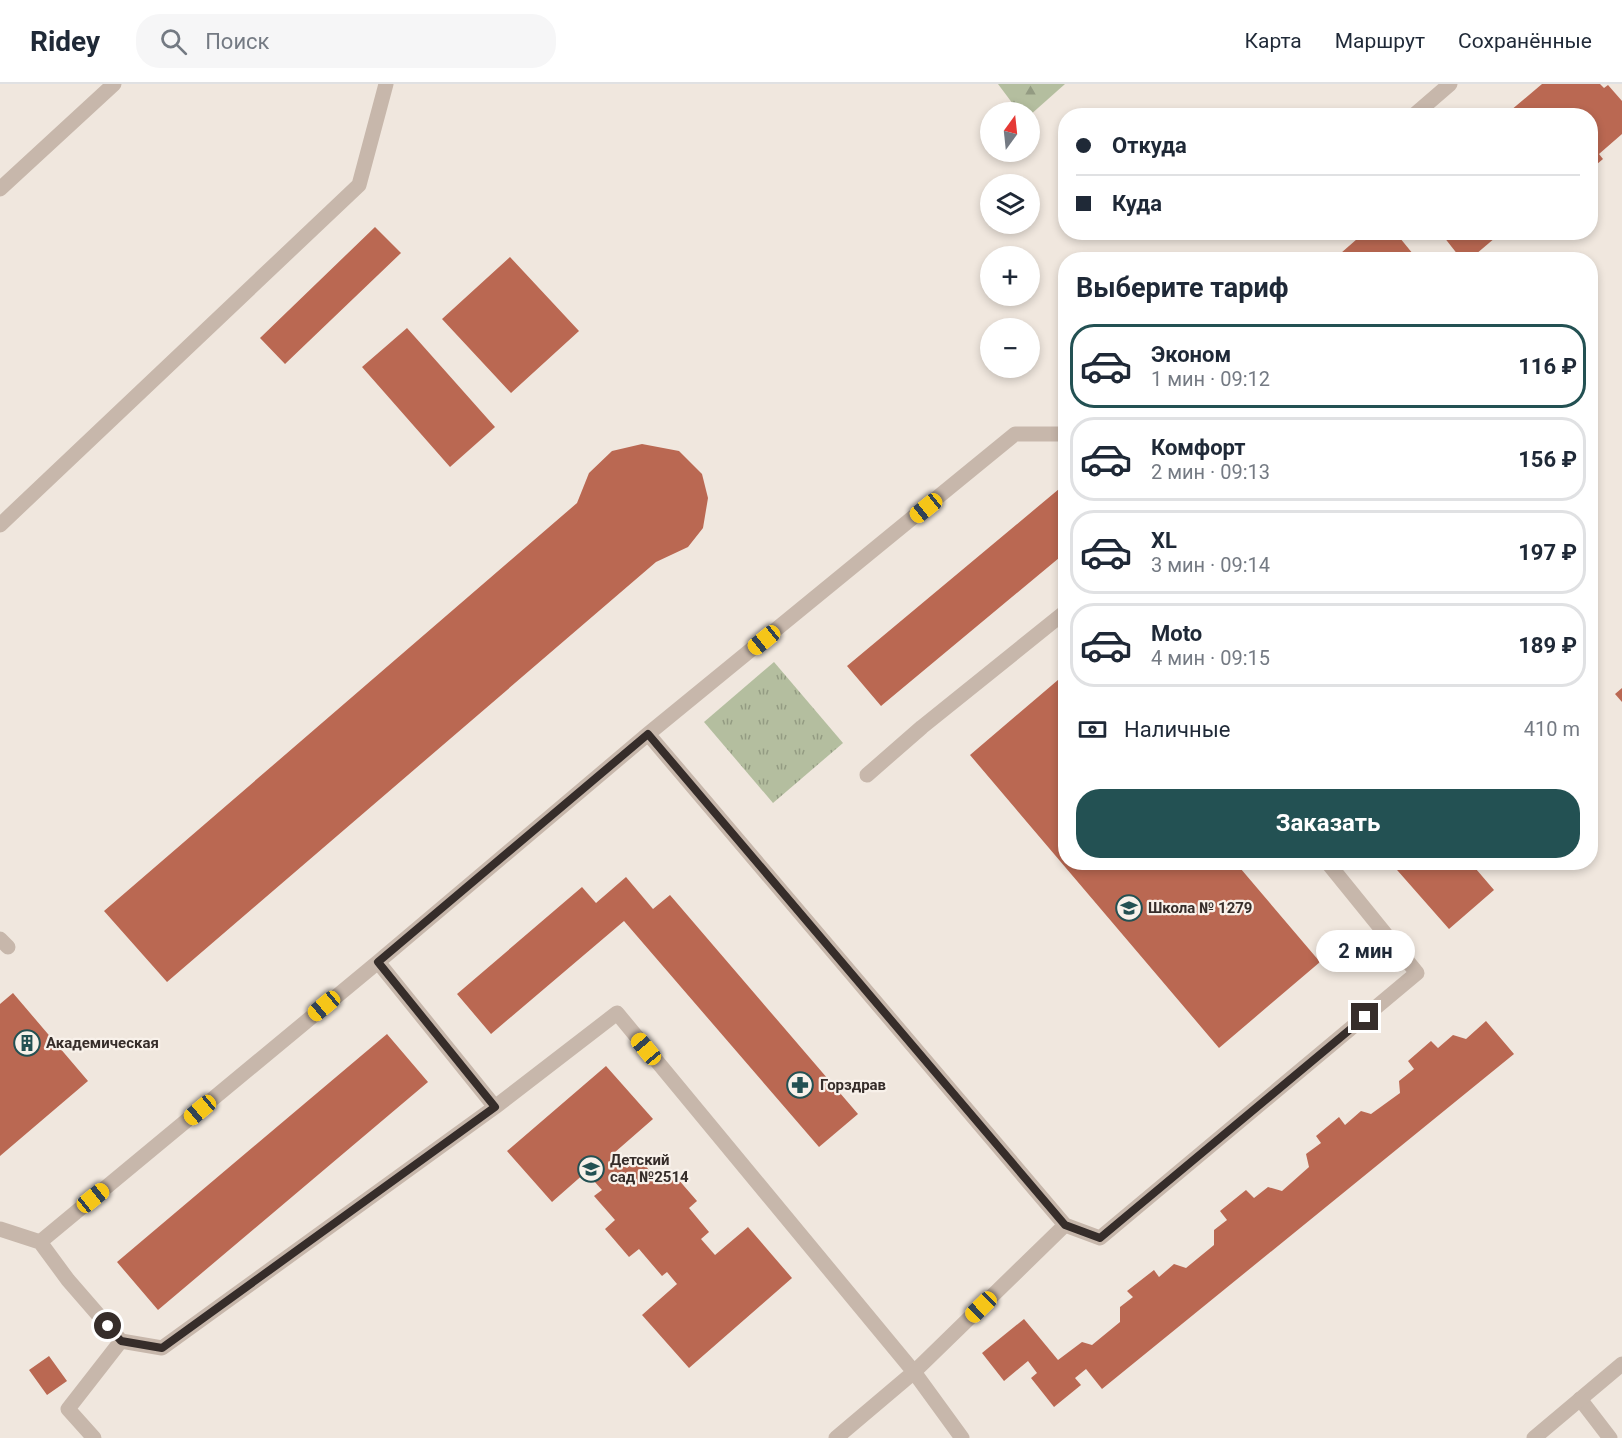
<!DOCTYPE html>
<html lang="ru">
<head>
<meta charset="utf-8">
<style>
  :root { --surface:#fff; --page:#f6f6f7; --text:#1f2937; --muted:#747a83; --line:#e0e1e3; --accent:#235153 }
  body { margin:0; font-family:Roboto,sans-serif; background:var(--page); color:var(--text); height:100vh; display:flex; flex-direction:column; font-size:22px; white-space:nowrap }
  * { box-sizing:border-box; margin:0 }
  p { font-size:20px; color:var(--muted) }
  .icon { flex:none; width:33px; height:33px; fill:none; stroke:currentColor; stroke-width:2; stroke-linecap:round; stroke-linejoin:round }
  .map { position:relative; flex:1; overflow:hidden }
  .sheet { position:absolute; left:1058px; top:168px; width:540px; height:618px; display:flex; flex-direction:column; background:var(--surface); border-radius:24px; box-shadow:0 3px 9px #0003 }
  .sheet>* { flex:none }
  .hud { position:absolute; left:1058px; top:24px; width:540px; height:132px; border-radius:24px; box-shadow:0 3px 9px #0003; display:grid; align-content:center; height:132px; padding:0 18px; background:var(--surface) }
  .needle { width:39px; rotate:15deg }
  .tools { position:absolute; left:980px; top:18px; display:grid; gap:12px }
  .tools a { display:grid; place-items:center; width:60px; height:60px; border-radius:50%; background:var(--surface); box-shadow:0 3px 9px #0003; font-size:30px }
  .end { position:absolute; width:27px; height:27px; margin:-14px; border:8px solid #362d2a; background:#fff; box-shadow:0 0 0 3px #fff }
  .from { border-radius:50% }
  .bubble { position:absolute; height:42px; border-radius:21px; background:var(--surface); box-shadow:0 3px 9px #0003; font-size:20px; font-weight:700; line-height:42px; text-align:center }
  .car { position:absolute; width:18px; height:36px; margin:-18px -9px; border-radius:8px; box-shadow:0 0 4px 2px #0007; background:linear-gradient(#f5c518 24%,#345 0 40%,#f5c518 0 76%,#345 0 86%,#f5c518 0) }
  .hud b { display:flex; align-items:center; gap:21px; height:57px; font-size:22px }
  .hud b+b { border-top:2px solid var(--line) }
  .hud i { width:15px; height:15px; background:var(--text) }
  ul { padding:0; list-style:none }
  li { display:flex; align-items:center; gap:18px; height:84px; margin:0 12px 9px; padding:0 6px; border:3px solid var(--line); border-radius:24px }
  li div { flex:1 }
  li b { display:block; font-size:22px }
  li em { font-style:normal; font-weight:700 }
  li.selected { border-color:var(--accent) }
  li>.icon { width:54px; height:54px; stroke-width:1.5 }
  h2 { padding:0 18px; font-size:27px; line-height:72px }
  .pay { display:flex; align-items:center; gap:15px; height:66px; padding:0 18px; font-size:22px }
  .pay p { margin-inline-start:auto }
  .primary-button { display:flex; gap:12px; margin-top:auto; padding:12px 18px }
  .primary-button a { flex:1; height:69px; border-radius:24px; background:var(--accent); color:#fff; font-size:24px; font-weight:700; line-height:69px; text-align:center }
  header { display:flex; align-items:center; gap:36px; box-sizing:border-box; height:84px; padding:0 30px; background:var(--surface); border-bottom:2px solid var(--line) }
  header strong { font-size:28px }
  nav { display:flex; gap:33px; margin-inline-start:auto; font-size:21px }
  .search { width:420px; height:54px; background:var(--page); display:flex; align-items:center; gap:15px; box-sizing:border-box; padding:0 21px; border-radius:24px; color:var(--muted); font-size:22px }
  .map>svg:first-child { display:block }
  .forest { fill:url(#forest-firs) }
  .park { fill:url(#park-tufts) }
  .building { fill:#ba6852 }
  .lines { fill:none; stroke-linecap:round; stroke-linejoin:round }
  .service { stroke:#c7b7ab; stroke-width:15 }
  .minor { stroke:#c7b7ab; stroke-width:15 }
  .route { stroke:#362d2a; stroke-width:8 }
  .labels { text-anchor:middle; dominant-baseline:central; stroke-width:4.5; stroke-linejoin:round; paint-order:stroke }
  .poi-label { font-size:15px; font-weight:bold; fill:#362d2a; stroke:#f8f1ea; text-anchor:start }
</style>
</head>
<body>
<header>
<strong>Ridey</strong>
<div class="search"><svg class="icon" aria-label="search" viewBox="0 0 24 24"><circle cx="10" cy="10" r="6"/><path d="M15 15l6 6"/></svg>Поиск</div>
<nav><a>Карта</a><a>Маршрут</a><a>Сохранённые</a></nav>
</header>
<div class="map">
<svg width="1622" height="1354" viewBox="0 0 1622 1354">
  <defs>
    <pattern id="forest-firs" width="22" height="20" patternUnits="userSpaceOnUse" patternTransform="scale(1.5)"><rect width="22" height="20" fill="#b4be9f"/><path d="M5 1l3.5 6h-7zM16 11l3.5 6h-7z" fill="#939b82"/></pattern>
    <pattern id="park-tufts" width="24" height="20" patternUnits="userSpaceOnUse" patternTransform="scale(1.5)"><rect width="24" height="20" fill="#b4be9f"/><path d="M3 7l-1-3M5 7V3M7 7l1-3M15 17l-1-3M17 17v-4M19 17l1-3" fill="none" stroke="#939b82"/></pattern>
  </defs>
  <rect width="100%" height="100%" fill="#f0e7de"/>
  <path class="forest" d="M998,0H1065L1029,32V28H1019Z"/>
  <path class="park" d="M774,578L843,659L773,719L704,638Z"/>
  <path class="building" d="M1542,0H1600L1604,4L1608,1L1622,17V50L1599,70L1603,75L1590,86V32H1504Z
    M375,143L401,169L285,280L260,254Z
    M1365,148H1395L1418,176H1333Z
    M1440,148H1502L1469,176H1462Z
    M510,173L579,247L511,309L442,235Z
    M407,244L495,343L450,383L362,283Z
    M642,360L679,367L702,390L708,414L703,444L688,463L656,478L167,898L104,827L577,419L589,389L612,367Z
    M1065,400V469L881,622L847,582Z
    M1590,464L1596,471L1590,476Z
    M1065,590V778H1235L1320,878L1219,964L970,671Z
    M1622,604V618L1615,610Z
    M1390,778H1470L1494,806L1449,845Z
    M626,793L653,825L670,811L858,1030L819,1063L624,837L491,950L457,910L582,803L596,819Z
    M13,909L88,997L0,1072V920Z
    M1486,937L1514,970L1102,1305L1086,1285L1075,1294L1081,1301L1054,1323L1031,1294L1037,1289L1028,1277L1004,1297L982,1269L1024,1235L1058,1276L1082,1258L1092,1261L1120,1238V1223L1133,1213L1127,1207L1154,1186L1159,1193L1174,1180L1186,1184L1214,1161V1146L1227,1136L1220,1127L1246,1106L1254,1114L1268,1103L1282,1107L1309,1083L1306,1070L1321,1059L1316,1052L1339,1033L1345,1041L1361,1027L1371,1030L1400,1009L1399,997L1414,985L1408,977L1431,957L1438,964L1453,951L1466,955Z
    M387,950L428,998L158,1226L117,1178Z
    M606,982L653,1035L614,1069L627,1084L639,1074L659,1098L671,1087L697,1117L689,1124L709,1148L701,1155L715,1171L748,1143L792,1194L689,1284L642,1231L677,1200L667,1188L662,1192L639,1165L629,1173L605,1145L615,1136L594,1112L602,1106L586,1088L552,1118L507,1067Z
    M49,1272L67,1297L47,1311L29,1286Z"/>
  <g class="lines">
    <path class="service" d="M1413,32L1450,0
      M0,441L359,101L386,0
      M648,650L1065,1141
      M867,691L922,643L1065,528
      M0,855L8,863
      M378,878L495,1023
      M0,1145L40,1158
      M121,1257L162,1264L495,1023L617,929L914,1288L962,1354
      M1580,1315L1610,1354
      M94,1354L68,1325L121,1257L68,1196L40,1158L378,878L648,650L1015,350H1065
      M836,1354L914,1288L1065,1141L1100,1154L1417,889L1327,778"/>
    <path class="minor" d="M0,105L114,0
      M1534,1354L1622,1280"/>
  </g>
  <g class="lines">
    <path class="route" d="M108,1242L121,1257L162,1264L495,1023L378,878L648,650L1065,1141L1100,1154L1365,933"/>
  </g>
  <defs>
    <g id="school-ring" transform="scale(1.35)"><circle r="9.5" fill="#f8f1ea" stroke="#235153" stroke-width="1.5"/><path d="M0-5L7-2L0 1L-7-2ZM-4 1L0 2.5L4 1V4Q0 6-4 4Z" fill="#235153"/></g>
    <g id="building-ring" transform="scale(1.35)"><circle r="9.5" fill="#f8f1ea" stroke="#235153" stroke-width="1.5"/><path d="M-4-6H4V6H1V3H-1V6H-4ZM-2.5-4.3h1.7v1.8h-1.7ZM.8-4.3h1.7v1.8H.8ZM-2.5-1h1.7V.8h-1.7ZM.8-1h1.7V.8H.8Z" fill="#235153"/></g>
    <g id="pharmacy-ring" transform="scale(1.35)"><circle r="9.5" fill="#f8f1ea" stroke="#235153" stroke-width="1.5"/><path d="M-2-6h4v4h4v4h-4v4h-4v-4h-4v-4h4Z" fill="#235153"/></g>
  </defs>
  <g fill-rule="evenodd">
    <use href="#school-ring" x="1129" y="824"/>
    <use href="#building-ring" x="27" y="959"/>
    <use href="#pharmacy-ring" x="800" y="1001"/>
    <use href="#school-ring" x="591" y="1085"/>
  </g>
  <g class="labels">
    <g class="poi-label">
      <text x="1148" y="824">Школа № 1279</text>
      <text x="46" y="959">Академическая</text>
      <text x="820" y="1001">Горздрав</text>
      <text x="610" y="1076">Детский<tspan x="610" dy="17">сад №2514</tspan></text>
    </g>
  </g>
</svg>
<div class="tools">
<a><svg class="needle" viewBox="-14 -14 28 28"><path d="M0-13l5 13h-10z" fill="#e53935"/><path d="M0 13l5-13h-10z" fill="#747a83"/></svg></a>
<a><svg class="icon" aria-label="layers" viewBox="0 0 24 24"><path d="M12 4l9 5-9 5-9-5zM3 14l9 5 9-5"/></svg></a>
<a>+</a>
<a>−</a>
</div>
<i class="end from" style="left:108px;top:1242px"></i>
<i class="end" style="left:1365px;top:933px"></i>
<div class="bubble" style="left:1316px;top:846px;width:99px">2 мин</div>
<i class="car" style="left:926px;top:424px;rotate:231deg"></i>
<i class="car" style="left:764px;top:556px;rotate:231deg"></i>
<i class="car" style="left:324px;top:922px;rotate:230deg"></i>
<i class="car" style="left:646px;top:965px;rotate:320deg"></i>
<i class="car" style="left:200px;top:1026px;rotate:230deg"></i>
<i class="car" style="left:93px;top:1114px;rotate:51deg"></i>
<i class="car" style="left:981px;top:1223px;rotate:226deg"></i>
<div class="hud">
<b><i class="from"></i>Откуда</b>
<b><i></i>Куда</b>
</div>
<section class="sheet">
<h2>Выберите тариф</h2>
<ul>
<li class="selected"><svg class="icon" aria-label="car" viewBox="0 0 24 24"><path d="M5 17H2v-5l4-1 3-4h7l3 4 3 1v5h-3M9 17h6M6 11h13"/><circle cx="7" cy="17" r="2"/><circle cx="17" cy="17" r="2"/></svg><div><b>Эконом</b><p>1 мин · 09:12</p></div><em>116 ₽</em></li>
<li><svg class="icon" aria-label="car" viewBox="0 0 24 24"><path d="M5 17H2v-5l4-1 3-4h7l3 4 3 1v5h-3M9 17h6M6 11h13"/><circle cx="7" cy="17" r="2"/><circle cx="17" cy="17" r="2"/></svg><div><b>Комфорт</b><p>2 мин · 09:13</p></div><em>156 ₽</em></li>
<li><svg class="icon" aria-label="car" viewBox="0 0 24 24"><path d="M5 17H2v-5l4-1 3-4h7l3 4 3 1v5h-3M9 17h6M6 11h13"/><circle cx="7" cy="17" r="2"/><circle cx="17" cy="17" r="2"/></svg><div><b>XL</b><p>3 мин · 09:14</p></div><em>197 ₽</em></li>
<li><svg class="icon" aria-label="car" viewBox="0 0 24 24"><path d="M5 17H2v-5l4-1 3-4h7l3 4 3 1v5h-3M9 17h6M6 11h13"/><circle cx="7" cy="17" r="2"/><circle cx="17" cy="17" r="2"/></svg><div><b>Moto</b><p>4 мин · 09:15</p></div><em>189 ₽</em></li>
</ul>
<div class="pay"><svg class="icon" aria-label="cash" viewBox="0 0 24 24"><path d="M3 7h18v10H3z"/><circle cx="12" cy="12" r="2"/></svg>Наличные<p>410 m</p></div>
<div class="primary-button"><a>Заказать</a></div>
</section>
</div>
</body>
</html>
